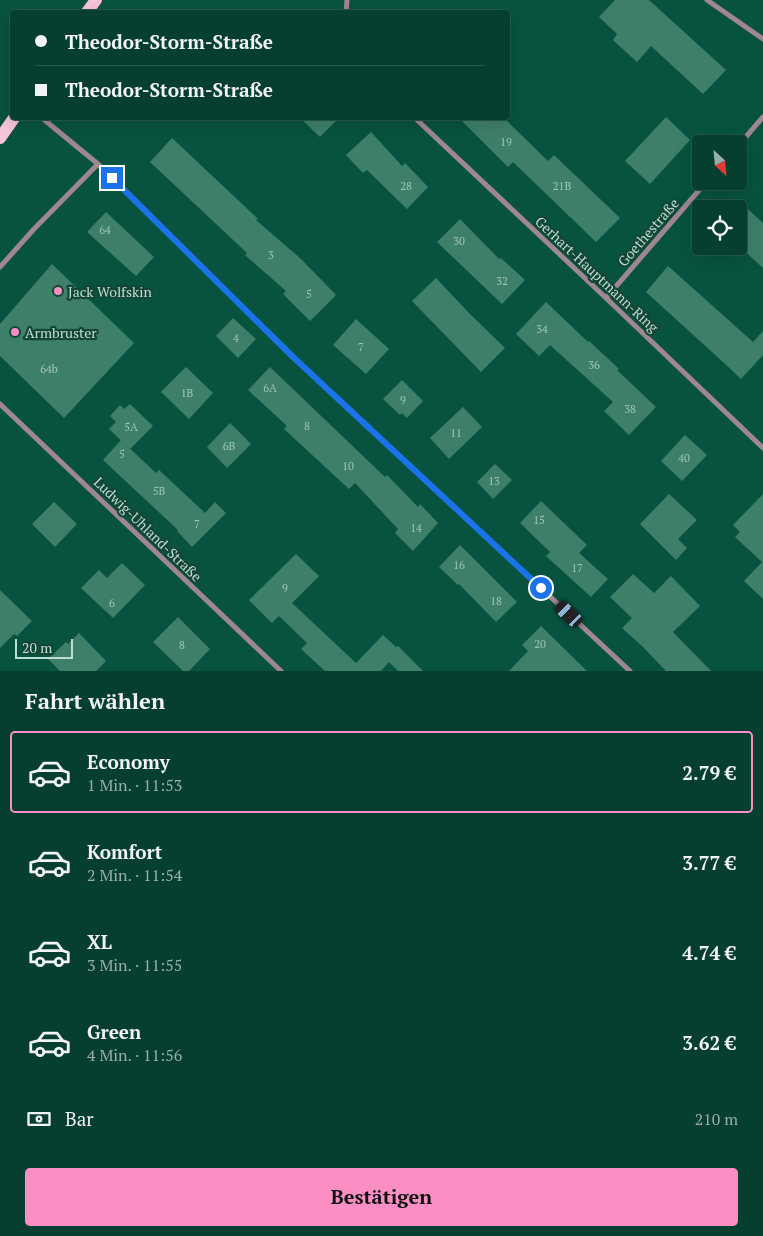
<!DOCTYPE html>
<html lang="de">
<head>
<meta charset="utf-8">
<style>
  :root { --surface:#063e30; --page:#0f4538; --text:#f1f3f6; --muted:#98aeab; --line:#27574c; --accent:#fb8fc4 }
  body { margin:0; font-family:"PT Serif",serif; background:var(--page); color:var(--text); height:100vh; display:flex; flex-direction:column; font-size:19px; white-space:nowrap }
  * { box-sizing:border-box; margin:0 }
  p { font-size:16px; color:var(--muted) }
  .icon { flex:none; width:28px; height:28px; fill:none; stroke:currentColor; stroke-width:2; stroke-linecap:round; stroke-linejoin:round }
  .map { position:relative; height:671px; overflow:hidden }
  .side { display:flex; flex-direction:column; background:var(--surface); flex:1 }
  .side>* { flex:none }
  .top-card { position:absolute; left:10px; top:10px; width:500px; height:110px; border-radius:5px; box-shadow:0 5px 20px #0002,0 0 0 1px var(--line); display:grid; align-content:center; height:110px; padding:0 25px; background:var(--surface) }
  .needle { width:32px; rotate:154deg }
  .fabs { position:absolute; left:692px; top:135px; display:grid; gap:10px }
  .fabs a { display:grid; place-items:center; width:55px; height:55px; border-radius:5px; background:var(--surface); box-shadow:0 5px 20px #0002,0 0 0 1px var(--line); font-size:25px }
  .scale { position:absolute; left:15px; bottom:12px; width:58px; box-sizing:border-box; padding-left:5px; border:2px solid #bfded2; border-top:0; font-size:14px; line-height:18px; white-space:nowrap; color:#bfded2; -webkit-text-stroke:4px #134637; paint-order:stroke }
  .end { position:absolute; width:22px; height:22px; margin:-11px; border:6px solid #1a73e8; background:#fff; box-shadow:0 0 0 2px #fff }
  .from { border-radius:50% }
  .car { position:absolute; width:15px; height:30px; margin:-15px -8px; border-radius:6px; box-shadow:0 0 4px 1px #0007; background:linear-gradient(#222 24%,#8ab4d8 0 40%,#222 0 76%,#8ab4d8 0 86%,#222 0) }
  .top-card b { display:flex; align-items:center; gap:18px; height:48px; font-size:19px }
  .top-card b+b { border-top:1px solid var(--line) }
  .top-card i { width:12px; height:12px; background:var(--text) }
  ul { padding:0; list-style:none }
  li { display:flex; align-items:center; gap:15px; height:82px; margin:0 10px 8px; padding:0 15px; border:2px solid transparent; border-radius:5px }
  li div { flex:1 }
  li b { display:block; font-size:19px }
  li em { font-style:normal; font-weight:600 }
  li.active { border-color:var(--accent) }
  li>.icon { width:45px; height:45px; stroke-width:1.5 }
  h2 { padding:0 25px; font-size:22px; line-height:60px }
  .pay { display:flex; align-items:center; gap:12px; height:55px; padding:0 25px; font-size:19px }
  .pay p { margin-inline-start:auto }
  .cta { display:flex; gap:10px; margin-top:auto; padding:10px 25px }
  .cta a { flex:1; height:58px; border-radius:5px; background:var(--accent); color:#111; font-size:20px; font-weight:600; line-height:58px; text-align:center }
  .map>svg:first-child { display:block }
  .building { fill:#3e7f69 }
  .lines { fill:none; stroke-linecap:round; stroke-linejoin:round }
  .minor { stroke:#9f8791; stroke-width:5 }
  .primary { stroke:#f7c4db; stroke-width:12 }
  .route { stroke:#1a73e8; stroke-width:6 }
  .poi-dot { fill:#fb8fc4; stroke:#134637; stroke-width:2 }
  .labels { text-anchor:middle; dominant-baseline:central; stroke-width:4.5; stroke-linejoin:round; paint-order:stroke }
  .number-label { font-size:11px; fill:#9fc6b8 }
  .street-label { font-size:14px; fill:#bfded2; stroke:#134637 }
  .poi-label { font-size:14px; fill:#bfded2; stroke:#134637; text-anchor:start }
</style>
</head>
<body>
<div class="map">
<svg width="763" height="671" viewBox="0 0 763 671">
  <rect width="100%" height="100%" fill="#085340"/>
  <path class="building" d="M615,0H649L726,70L703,94L651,46L637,62L613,40L617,34L599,17Z
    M666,117L690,140L650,184L625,161Z
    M300,118H339L320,137Z
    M459,118H504L548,161L554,155L620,218L596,242L513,162L508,167Z
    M371,132L402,166L405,163L428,187L407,209L367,170L363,173L346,155Z
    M172,138L258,219L256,220L301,259L336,295L310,321L283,294L286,291L245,255L247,253L150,162Z
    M739,201L763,223V268L739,246Z
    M106,212L154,257L136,276L87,232Z
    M460,219L499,259L501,258L525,280L502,304L437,242Z
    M52,264L134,343L64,418L0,356V324Z
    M668,266L753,342L763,331V355L741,379L723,362L646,292Z
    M436,278L470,314L505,348L481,372L412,301Z
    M546,302L588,342L589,341L619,369L617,370L656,407L629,435L604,411L613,402L550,345L539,356L516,334Z
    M233,318L256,339L238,358L216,336Z
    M356,319L389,349L366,374L333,345Z
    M186,367L213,393L189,419L161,392Z
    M270,367L385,477L387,475L418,507L420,504L438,523L413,551L395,533L398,529L355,483L349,489L284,429L287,426L248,390Z
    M402,380L423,401L407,418L402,413L400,415L383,399Z
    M130,404L153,426L130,449L109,429L116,422L110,416L120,405L124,409Z
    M463,407L482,427L449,459L430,438Z
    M230,423L251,444L227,468L207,447Z
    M685,435L707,455L682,481L661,461Z
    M121,440L156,473L159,470L205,513L215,502L226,513L192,547L177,531L178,530L103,460Z
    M495,464L512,480L493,499L477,482Z
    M669,494L697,520L678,539L687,548L676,560L640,524Z
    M763,494V599L744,581L762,562L735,537L740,532L733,525Z
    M541,501L587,545L579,553L608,579L591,597L546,556L550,552L520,523Z
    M54,502L77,524L55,547L32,524Z
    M460,545L517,602L496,622L459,584L458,585L439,567Z
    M296,554L319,576L292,603L356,663L383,635L396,647L398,646L423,671H398L389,662L381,671H325L301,649L307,643L279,616L272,623L249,600Z
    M122,563L145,585L113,618L81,588L99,570L107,578Z
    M633,574L654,593L671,576L700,606L673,632L711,671H666L643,647L622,628L632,618L610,597Z
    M0,590L32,621L17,636L14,634L0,648Z
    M178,617L210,649L189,671H183L153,642Z
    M541,626L587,671H509L528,651L522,645Z
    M79,633L106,661L96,671H60L48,659L66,642L68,644Z"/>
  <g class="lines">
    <path class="minor" d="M707,0L763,39
      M346,12L347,0
      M42,118L98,164L293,357L630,671
      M415,118L606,298L763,448
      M739,145L763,117
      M0,267L34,229L98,164
      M606,298L707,181
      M0,404L281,671"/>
    <path class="primary" d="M87,12L96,0
      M0,138L14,118"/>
  </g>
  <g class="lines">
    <path class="route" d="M112,178L293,357L541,588"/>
  </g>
  <g class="poi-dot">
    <circle cx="58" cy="291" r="5"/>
    <circle cx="15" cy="332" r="5"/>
  </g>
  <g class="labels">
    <g class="number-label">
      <text x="506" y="142">19</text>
      <text x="406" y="186">28</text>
      <text x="562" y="186">21B</text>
      <text x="105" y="230">64</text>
      <text x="459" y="241">30</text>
      <text x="271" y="255">3</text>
      <text x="502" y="281">32</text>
      <text x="309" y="294">5</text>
      <text x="542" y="329">34</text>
      <text x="236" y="338">4</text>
      <text x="361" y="347">7</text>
      <text x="594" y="365">36</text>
      <text x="49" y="369">64b</text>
      <text x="270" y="388">6A</text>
      <text x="187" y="393">1B</text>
      <text x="403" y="400">9</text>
      <text x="630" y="409">38</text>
      <text x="307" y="426">8</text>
      <text x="131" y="427">5A</text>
      <text x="456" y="433">11</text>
      <text x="229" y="446">6B</text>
      <text x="122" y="454">5</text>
      <text x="684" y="458">40</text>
      <text x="348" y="466">10</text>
      <text x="494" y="481">13</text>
      <text x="159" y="491">5B</text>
      <text x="539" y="520">15</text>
      <text x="197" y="524">7</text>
      <text x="416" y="528">14</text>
      <text x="459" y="565">16</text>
      <text x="577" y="568">17</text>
      <text x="285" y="588">9</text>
      <text x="496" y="601">18</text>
      <text x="112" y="603">6</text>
      <text x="540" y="644">20</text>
      <text x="182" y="645">8</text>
    </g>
    <g class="street-label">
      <text transform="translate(648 232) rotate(-49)">Goethestraße</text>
      <text transform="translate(597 274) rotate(43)">Gerhart-Hauptmann-Ring</text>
      <text transform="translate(148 529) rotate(44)">Ludwig-Uhland-Straße</text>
    </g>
    <g class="poi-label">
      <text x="68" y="291">Jack Wolfskin</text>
      <text x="25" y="332">Armbruster</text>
    </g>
  </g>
</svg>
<div class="fabs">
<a><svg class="needle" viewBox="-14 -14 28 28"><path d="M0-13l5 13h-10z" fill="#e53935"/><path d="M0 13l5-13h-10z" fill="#98aeab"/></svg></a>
<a><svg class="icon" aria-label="locate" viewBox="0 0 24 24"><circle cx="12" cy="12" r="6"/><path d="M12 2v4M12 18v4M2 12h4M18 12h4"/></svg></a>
</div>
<div class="scale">20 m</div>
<i class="end from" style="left:541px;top:588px"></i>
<i class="end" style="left:112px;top:178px"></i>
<i class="car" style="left:569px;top:614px;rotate:313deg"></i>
<div class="top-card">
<b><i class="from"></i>Theodor-Storm-Straße</b>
<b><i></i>Theodor-Storm-Straße</b>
</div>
</div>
<section class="side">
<h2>Fahrt wählen</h2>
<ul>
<li class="active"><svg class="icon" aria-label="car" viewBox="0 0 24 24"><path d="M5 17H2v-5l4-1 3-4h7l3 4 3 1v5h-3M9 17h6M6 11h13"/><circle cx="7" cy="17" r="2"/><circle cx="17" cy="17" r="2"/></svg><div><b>Economy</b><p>1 Min. · 11:53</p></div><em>2.79 €</em></li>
<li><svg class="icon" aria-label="car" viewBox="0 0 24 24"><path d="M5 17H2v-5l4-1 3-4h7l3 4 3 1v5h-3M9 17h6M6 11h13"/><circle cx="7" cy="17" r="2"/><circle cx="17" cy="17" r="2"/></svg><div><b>Komfort</b><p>2 Min. · 11:54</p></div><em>3.77 €</em></li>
<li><svg class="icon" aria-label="car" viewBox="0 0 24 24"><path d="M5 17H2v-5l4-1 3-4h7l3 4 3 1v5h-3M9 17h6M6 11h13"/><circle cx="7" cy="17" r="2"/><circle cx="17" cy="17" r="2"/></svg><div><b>XL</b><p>3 Min. · 11:55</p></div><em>4.74 €</em></li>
<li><svg class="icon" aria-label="car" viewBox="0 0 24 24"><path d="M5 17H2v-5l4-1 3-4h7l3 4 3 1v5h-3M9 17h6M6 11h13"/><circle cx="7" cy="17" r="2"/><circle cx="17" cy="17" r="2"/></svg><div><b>Green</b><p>4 Min. · 11:56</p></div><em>3.62 €</em></li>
</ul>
<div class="pay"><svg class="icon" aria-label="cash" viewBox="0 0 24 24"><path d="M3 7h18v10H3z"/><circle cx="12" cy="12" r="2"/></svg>Bar<p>210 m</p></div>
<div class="cta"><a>Bestätigen</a></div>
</section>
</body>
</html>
